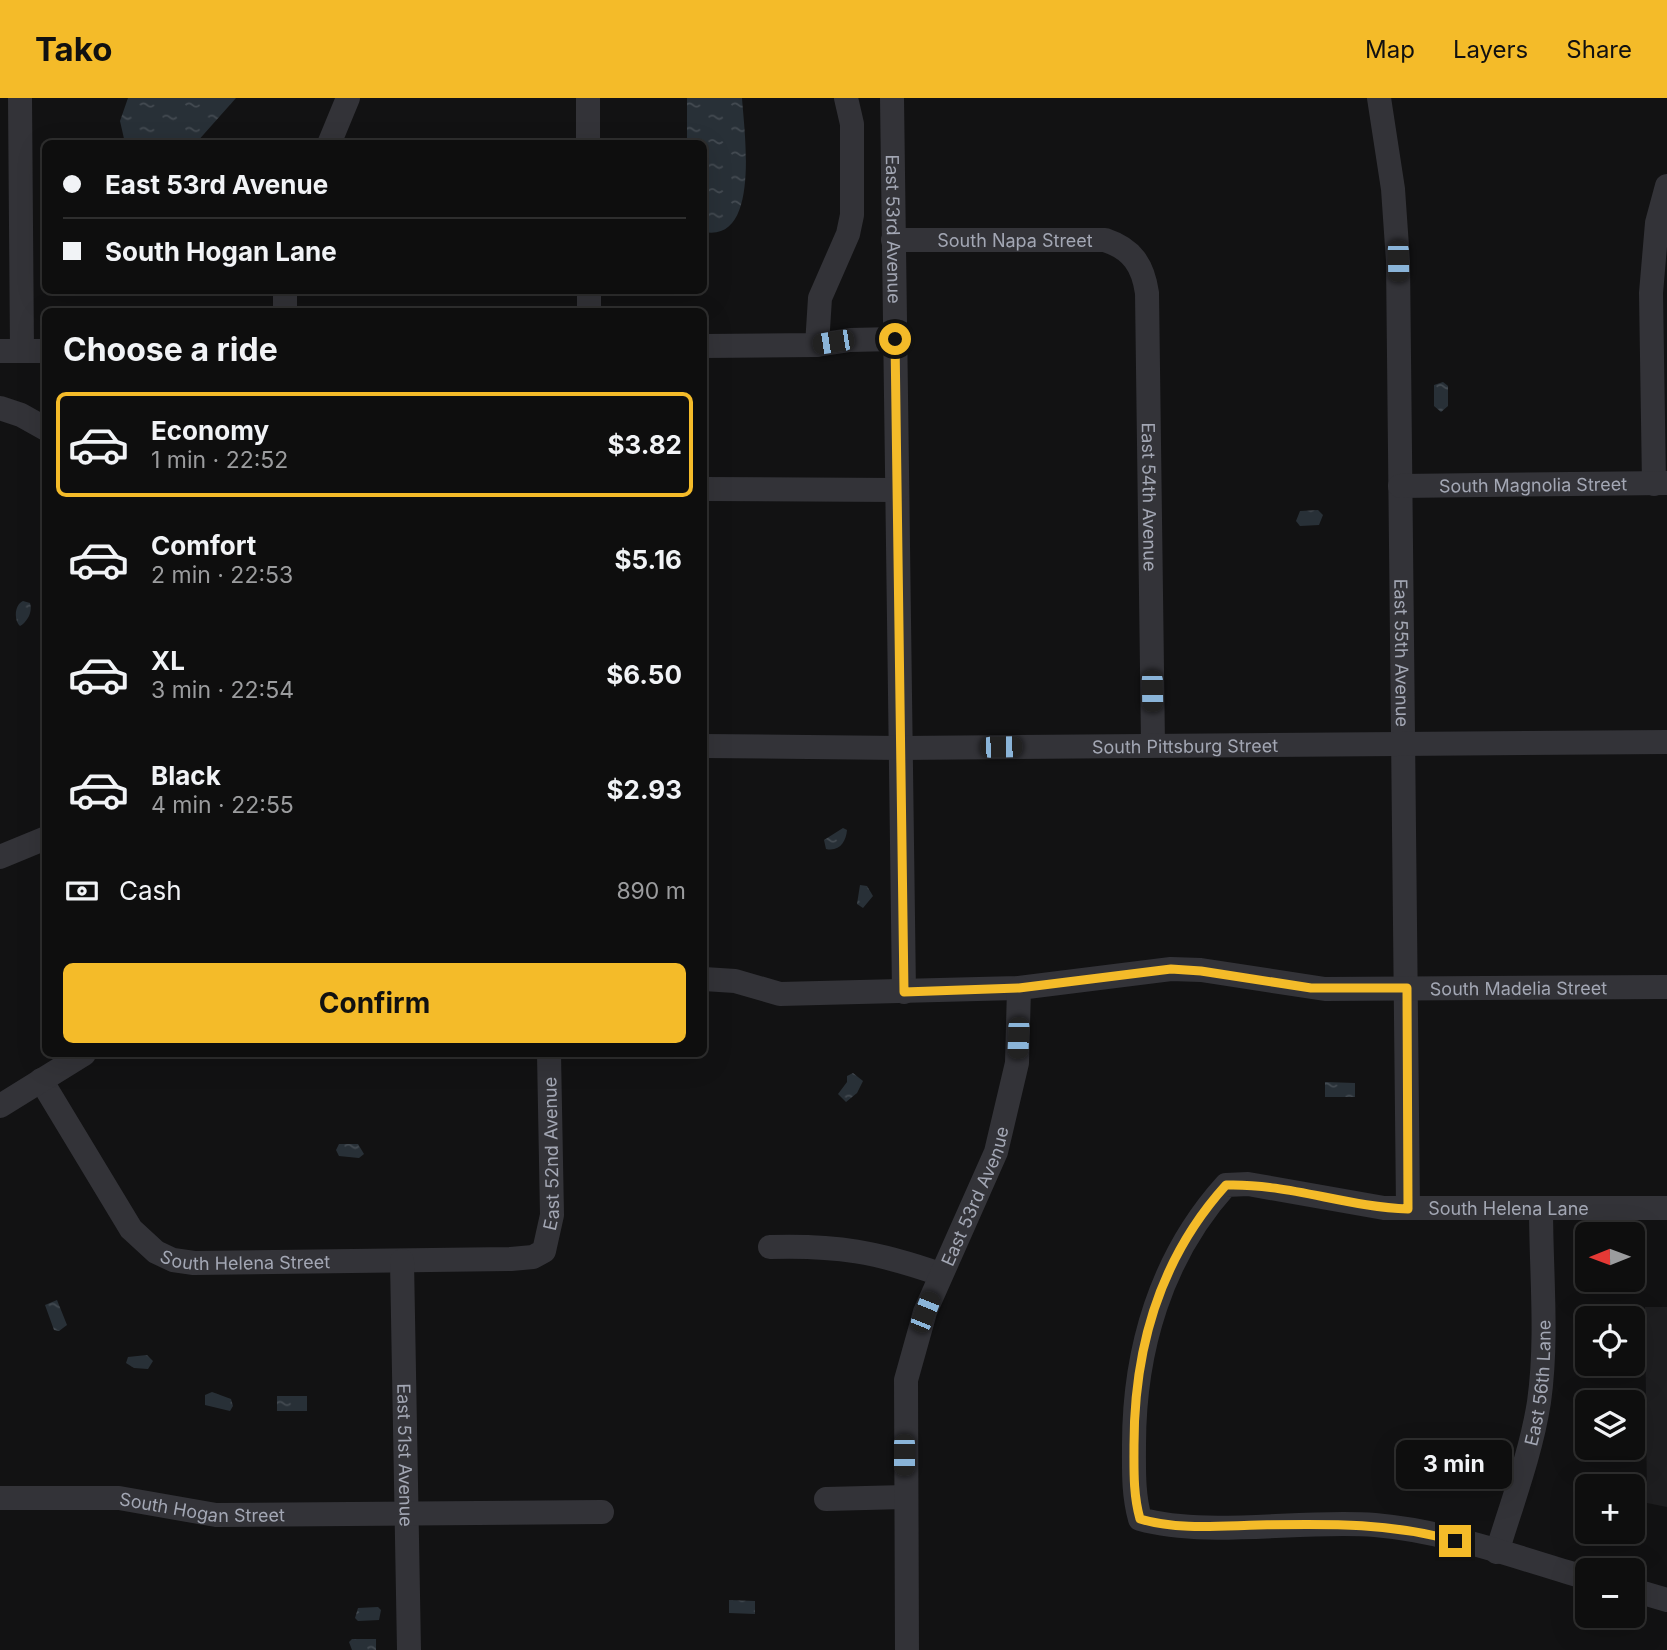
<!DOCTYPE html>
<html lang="en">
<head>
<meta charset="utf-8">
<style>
  :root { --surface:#0e0e0e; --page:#171717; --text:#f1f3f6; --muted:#9b9c9e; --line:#2e2e2e; --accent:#f4bb29 }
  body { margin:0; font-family:Inter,sans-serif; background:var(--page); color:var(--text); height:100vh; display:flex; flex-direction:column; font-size:26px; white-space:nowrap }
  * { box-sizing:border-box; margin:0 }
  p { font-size:23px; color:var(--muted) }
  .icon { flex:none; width:38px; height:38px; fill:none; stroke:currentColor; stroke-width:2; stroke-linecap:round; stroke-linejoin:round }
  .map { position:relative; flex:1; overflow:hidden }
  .sheet { position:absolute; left:42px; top:210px; width:665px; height:749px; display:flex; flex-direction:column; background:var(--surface); border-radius:10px; box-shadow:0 7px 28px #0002,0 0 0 2px var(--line) }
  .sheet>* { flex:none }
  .banner { position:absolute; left:42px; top:42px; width:665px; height:154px; border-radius:10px; box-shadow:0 7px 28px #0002,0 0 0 2px var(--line); display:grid; align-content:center; height:154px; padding:0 21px; background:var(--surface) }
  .needle { width:46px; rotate:269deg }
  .fabs { position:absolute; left:1575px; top:1124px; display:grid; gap:14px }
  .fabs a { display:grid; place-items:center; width:70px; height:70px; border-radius:10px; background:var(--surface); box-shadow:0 7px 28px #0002,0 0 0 2px var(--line); font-size:35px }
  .end { position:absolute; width:32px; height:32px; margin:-16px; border:9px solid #f4bb29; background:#111; box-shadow:0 0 0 4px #111 }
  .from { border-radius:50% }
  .bubble { position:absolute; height:49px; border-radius:10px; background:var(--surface); box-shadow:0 7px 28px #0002,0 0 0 2px var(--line); font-size:23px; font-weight:700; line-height:49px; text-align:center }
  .car { position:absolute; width:21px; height:42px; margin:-21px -10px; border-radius:9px; box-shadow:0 0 5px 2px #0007; background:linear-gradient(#222 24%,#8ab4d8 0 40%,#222 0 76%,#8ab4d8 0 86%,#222 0) }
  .banner b { display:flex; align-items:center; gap:24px; height:66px; font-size:26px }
  .banner b+b { border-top:2px solid var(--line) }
  .banner i { width:18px; height:18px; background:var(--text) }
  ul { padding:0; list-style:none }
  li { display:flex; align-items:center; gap:21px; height:105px; margin:0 14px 10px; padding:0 7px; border:4px solid transparent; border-radius:10px }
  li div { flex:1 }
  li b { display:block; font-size:26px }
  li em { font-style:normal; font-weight:700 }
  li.selected { border-color:var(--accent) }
  li>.icon { width:63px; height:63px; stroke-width:1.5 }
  h2 { padding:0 21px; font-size:32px; line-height:84px }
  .pay { display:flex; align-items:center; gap:18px; height:77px; padding:0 21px; font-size:26px }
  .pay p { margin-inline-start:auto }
  .cta { display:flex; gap:14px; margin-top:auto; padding:14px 21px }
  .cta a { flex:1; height:80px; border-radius:10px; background:var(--accent); color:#111; font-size:28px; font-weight:700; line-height:80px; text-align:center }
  header { display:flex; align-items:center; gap:42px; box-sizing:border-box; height:98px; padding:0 35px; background:var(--accent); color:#111 }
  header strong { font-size:33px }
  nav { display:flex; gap:38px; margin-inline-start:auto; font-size:24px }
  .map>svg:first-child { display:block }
  .built { fill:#1e1e20 }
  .water { fill:url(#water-ripples) }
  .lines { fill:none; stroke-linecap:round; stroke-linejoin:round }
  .minor { stroke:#333338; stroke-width:24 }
  .route { stroke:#f4bb29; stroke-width:9 }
  .labels { text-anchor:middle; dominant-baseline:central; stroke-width:5; stroke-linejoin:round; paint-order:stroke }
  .street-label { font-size:18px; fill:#a3a7b4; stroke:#0d0d0e }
</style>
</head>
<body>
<header>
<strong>Tako</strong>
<nav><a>Map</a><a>Layers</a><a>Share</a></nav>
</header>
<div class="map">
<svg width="1667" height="1552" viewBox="0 0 1667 1552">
  <defs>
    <pattern id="water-ripples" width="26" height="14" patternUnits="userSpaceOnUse" patternTransform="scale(1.75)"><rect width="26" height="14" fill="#283037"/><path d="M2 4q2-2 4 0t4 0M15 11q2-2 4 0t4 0" fill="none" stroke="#444b52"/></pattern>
  </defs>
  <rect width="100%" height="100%" fill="#121213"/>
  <path class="built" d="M1645,1209H1667V1409L1647,1405Z"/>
  <path class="water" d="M128,0H236L196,45H125L120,23Z
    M687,0H742C744,32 761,145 704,134V46L687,45Z
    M1443,284L1448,288V308L1441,314L1434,308V287Z
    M1318,412L1323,417L1319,427L1300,428L1296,423L1300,413Z
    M23,503L30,505C33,514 27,524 20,528C14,523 14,507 23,503Z
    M843,730L847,732C846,743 840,754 826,751L824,742Z
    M860,787L867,788L873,798L863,810L857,806Z
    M853,975L863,983L857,995L846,1004L838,996L847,984V978Z
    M1325,984L1355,985V999H1325Z
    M339,1046H358L364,1056L359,1060L339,1058L336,1052Z
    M57,1202L67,1227L59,1233L54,1232L45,1207Z
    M147,1257L153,1263L148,1271L134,1270L126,1265L128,1259Z
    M212,1294L231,1301L233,1308L230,1313L205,1307V1297Z
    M277,1298H307V1313H277Z
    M729,1502L755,1503V1516L729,1515Z
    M378,1509L381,1512L379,1522L358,1523L355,1520L358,1510Z
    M352,1541H376V1552H352L349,1544Z"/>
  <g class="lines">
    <g class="minor">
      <path d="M20,0L22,253"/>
      <path d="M588,0V46"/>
      <path id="s1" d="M892,0L904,894"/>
      <path id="s2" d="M1379,0L1393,91L1398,163L1408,1110"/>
      <path d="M329,46L348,0"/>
      <path id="s3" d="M893,142H1105C1132,151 1143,167 1147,195L1153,646"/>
      <path d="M285,192V214"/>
      <path d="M589,192V214"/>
      <path d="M817,247L820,200L848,136L852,117V26L846,0"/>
      <path d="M704,248L817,247L850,242L895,241"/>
      <path d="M0,253H46"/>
      <path d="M0,310L21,317L46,331"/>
      <path d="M1654,386L1651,195L1657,125L1667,88"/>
      <path id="s4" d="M1400,388L1667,385"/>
      <path d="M704,391L897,392"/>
      <path id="s5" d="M704,648L900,650L1667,644"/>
      <path d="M0,759L46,740"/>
      <path id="s6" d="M704,881L735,883L780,896L1019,890L1171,871L1201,872L1325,891L1667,889"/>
      <path id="s7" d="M41,982L131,1131L156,1154L173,1162L194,1165L511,1161L533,1159L544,1153L552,1117L549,956"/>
      <path d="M0,1008L84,956"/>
      <path d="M770,1149C837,1147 877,1154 940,1176"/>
      <path id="s8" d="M402,1163L409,1552"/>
      <path id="s9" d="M0,1400H119L216,1417L602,1414"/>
      <path d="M826,1401L905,1399"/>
      <path id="s10" d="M1497,1454C1512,1405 1531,1355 1539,1304C1548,1240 1541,1174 1541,1110"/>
      <path id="s11" d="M1587,1480C1518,1460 1447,1433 1375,1427C1302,1421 1208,1440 1140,1421C1133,1396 1134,1372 1134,1347C1134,1252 1161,1159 1226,1087L1248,1086L1384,1110H1667"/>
      <path d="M1633,1492L1667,1502"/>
      <path id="s12" d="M907,1552L906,1282L925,1214L996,1054L1017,965L1019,890"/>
    </g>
  </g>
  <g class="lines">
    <path class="route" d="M895,241L904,894L1019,890L1171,871L1201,873L1311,890H1407L1408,1111C1347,1109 1287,1085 1226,1087C1160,1160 1134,1251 1134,1347C1134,1372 1133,1396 1140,1421C1178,1432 1218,1428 1258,1427C1325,1426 1390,1424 1455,1443"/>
  </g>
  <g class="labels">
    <g class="street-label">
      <text stroke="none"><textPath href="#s1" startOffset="131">East 53rd Avenue</textPath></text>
      <text stroke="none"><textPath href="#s3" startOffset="122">South Napa Street</textPath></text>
      <text stroke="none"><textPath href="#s4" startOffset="133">South Magnolia Street</textPath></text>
      <text stroke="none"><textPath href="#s3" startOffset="488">East 54th Avenue</textPath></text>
      <text stroke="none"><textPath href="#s2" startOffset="556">East 55th Avenue</textPath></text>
      <text stroke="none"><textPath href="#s5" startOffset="481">South Pittsburg Street</textPath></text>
      <text stroke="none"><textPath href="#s6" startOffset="819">South Madelia Street</textPath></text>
      <text stroke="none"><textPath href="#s7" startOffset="698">East 52nd Avenue</textPath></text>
      <text stroke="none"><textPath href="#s12" startOffset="467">East 53rd Avenue</textPath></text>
      <text stroke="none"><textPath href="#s11" startOffset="1096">South Helena Lane</textPath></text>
      <text stroke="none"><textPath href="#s7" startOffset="299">South Helena Street</textPath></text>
      <text stroke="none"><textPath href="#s10" startOffset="175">East 56th Lane</textPath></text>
      <text stroke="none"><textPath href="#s8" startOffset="194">East 51st Avenue</textPath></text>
      <text stroke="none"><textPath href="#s9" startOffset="203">South Hogan Street</textPath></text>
    </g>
  </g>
</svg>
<div class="fabs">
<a><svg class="needle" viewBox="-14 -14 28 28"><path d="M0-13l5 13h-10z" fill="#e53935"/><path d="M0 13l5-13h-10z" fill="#9b9c9e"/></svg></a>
<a><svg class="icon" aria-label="locate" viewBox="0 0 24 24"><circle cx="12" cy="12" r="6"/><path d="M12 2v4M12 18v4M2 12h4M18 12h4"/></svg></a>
<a><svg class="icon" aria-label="layers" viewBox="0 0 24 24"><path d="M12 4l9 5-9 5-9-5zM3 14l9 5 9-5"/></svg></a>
<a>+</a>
<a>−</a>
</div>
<i class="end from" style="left:895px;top:241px"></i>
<i class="end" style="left:1455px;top:1443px"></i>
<div class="bubble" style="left:1396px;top:1342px;width:116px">3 min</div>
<i class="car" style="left:1398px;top:163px;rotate:179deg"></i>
<i class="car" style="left:833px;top:244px;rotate:261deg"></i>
<i class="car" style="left:1152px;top:593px;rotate:179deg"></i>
<i class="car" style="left:1001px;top:649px;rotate:89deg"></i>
<i class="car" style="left:1018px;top:940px;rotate:182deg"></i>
<i class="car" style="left:925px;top:1214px;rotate:22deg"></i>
<i class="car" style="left:904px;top:1357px;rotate:180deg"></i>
<div class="banner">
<b><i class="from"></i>East 53rd Avenue</b>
<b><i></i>South Hogan Lane</b>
</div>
<section class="sheet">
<h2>Choose a ride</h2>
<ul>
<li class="selected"><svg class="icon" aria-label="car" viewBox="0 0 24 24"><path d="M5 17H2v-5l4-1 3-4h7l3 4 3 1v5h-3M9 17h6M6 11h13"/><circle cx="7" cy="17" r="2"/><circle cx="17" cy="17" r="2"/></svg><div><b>Economy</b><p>1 min · 22:52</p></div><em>$3.82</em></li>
<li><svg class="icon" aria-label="car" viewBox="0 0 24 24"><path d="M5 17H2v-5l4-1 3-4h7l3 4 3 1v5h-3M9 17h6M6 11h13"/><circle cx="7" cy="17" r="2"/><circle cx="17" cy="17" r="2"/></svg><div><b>Comfort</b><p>2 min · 22:53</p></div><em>$5.16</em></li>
<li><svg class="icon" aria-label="car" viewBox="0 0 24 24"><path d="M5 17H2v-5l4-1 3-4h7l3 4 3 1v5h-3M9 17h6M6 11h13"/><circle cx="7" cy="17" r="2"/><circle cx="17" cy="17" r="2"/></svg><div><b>XL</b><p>3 min · 22:54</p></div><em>$6.50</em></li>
<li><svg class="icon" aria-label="car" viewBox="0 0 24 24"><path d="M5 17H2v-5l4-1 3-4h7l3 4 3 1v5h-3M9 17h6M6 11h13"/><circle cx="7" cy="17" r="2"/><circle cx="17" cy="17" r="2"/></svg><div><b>Black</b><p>4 min · 22:55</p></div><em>$2.93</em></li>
</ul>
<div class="pay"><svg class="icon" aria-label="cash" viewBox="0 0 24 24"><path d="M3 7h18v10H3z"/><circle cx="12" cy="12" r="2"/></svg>Cash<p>890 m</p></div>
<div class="cta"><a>Confirm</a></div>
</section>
</div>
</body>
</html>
